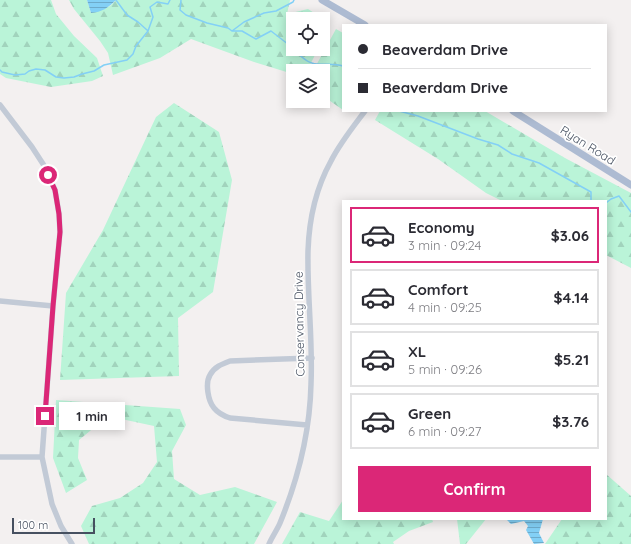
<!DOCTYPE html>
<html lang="en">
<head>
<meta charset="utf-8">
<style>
  :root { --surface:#fff; --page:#f2f2f3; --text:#2b2b33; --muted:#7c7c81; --line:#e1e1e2; --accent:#db2777 }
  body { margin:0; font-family:Quicksand,sans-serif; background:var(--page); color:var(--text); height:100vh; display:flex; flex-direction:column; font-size:15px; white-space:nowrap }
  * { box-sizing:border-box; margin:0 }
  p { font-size:13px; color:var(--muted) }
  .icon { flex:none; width:22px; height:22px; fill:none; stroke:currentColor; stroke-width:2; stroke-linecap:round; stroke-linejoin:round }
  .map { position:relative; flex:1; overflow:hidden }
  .panel { position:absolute; left:342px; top:200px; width:265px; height:320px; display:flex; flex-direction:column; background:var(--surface); border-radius:0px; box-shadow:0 2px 10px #0003 }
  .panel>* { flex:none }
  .top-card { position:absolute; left:342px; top:24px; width:265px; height:88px; border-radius:0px; box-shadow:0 2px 10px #0003; display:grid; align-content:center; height:88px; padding:0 16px; background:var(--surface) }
  .buttons { position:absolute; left:286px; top:12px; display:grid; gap:8px }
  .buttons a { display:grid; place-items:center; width:44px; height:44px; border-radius:0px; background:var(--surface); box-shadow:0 2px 10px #0003; font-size:20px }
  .scale { position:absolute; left:12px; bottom:10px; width:83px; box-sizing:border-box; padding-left:4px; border:2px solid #465060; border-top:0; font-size:11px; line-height:14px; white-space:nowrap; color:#465060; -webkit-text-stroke:3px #fff; paint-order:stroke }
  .end { position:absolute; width:18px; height:18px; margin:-9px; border:5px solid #db2777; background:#fff; box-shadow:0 0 0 2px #fff }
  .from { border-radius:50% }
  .bubble { position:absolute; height:28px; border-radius:0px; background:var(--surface); box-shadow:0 2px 10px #0003; font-size:13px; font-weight:700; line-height:28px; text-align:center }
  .top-card b { display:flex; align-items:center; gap:14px; height:38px; font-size:15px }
  .top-card b+b { border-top:1px solid var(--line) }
  .top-card i { width:10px; height:10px; background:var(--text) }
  ul { padding:7px 0 0; list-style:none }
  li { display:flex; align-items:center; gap:12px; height:56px; margin:0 8px 6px; padding:0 8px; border:2px solid var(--line); border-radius:0px }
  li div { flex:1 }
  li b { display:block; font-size:15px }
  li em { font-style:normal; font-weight:700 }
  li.on { border-color:var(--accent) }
  li>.icon { width:36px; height:36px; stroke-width:1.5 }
  .primary-button { display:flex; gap:8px; margin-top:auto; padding:8px 16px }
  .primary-button a { flex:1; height:46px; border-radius:0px; background:var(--accent); color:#fff; font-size:16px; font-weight:700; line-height:46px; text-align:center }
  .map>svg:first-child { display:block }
  .forest { fill:url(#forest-firs) }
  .water { fill:url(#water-rules) }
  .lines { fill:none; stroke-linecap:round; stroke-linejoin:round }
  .stream { stroke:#83d0f6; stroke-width:1.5 }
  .minor { stroke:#c2cad6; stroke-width:5.5 }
  .major { stroke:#adbbd2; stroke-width:7 }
  .route { stroke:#db2777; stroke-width:5 }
  .labels { text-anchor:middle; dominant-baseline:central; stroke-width:3.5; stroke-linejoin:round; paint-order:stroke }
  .street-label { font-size:12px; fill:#465060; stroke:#fff }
</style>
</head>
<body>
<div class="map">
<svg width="631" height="544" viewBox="0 0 631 544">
  <defs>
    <pattern id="forest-firs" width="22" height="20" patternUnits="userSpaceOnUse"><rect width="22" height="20" fill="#baf4d8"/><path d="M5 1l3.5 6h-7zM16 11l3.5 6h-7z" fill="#a1d3bc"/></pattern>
    <pattern id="water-rules" width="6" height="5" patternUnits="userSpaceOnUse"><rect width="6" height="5" fill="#83d0f6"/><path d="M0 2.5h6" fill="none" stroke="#6dabcb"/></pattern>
  </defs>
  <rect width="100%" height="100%" fill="#f3f0f0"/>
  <path class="forest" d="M0,0H51L56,14L74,36L97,58L103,76L92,81L51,87L6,78L0,74Z
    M69,0H87L91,13L110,6L116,0H290L287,14L308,9L330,23L323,38V19H293V49H318L307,71H293V74L254,62L191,39L160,58L113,75L108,53L100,41L74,9Z
    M336,29L343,33V110L323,96V71H313Z
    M174,103L219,132L232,180L213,292L178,318L179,376L60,380L66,293L103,230L156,117Z
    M380,111H485L565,158L631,193V268L606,255V201H502L486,193L438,159L375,120Z
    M56,400L180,409L186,425L172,451L174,479L200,495L235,487L277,502L254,544H89L81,526L92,506L120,498L143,483L157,462L154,426L112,417L96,426L79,440L78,458L87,480L66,493L53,458Z
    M606,474L631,496V544H545L562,519H606Z
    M343,500V519H432L433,522L409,531L393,542L394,544H282L300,512L329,521Z
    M457,519H486L466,544H460Z"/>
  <path class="water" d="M87,0H116C108,8 102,12 91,13Z
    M506,519H543L539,533L544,543L534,544L526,530L528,526L524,521L511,524Z"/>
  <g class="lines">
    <path class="stream" d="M116,0L127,15L138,22L147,30
      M181,0L180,10L186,15L207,23L228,28L232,31H242L256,39L271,31L293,48
      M232,31L244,22L264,13L276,11L293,2L294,0
      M294,49C300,56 308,64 317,64C327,65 333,63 343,66
      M0,70L2,72L15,75L25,74L29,71L36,69L45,70L56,77L64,78L74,77L82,74L94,71L104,65L127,60L133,54L136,46L148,31L153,17L150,7L157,2L168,4L170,0
      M399,111L418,116L478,139L498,145L512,154L539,163L591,192V201
      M606,203L611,199L619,196L631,212"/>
    <path class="minor" d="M0,105L32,147L45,167L55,190L59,214L60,232L53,306L42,457L52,504L61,526L72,544
      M0,301L53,306
      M307,425L230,418C224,416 218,413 214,408C208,401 205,383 210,375C214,367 222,364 230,361L312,358
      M0,457H42
      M269,544C272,537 277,530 280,523C298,479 310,431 311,384C313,340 307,295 308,251C309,220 316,188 331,161C340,143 353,127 365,111"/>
    <path class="major" d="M322,0L365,25
      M513,111L631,185"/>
  </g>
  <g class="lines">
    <path class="route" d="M45,416L53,306L60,232L59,214L55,190L48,175"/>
  </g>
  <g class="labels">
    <g class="street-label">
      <text transform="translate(588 145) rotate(32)">Ryan Road</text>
      <text transform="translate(299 324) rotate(-91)">Conservancy Drive</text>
    </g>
  </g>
</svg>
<div class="buttons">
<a><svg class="icon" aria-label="locate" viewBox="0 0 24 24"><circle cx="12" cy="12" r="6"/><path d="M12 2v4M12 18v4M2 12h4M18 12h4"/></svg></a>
<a><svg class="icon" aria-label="layers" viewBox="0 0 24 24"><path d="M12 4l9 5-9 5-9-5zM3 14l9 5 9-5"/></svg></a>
</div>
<div class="scale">100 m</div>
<i class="end from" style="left:48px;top:175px"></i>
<i class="end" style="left:45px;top:416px"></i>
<div class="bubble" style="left:59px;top:402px;width:66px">1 min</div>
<div class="top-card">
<b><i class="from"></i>Beaverdam Drive</b>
<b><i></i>Beaverdam Drive</b>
</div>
<section class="panel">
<ul>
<li class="on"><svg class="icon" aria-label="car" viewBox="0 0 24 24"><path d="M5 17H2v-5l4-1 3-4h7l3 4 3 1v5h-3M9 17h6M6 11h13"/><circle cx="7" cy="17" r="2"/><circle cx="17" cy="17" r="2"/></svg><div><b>Economy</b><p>3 min · 09:24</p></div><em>$3.06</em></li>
<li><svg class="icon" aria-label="car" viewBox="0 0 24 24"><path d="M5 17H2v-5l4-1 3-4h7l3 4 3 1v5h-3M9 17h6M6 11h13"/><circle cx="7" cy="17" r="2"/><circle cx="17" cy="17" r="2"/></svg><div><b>Comfort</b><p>4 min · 09:25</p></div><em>$4.14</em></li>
<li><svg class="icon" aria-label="car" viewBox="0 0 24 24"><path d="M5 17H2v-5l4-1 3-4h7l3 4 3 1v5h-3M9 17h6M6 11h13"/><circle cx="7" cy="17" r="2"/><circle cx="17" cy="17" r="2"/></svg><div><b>XL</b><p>5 min · 09:26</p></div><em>$5.21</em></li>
<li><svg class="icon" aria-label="car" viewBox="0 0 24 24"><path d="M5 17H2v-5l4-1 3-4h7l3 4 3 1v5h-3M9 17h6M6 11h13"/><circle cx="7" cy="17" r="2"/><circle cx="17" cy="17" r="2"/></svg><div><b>Green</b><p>6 min · 09:27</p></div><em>$3.76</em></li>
</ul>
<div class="primary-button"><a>Confirm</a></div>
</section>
</div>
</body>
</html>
